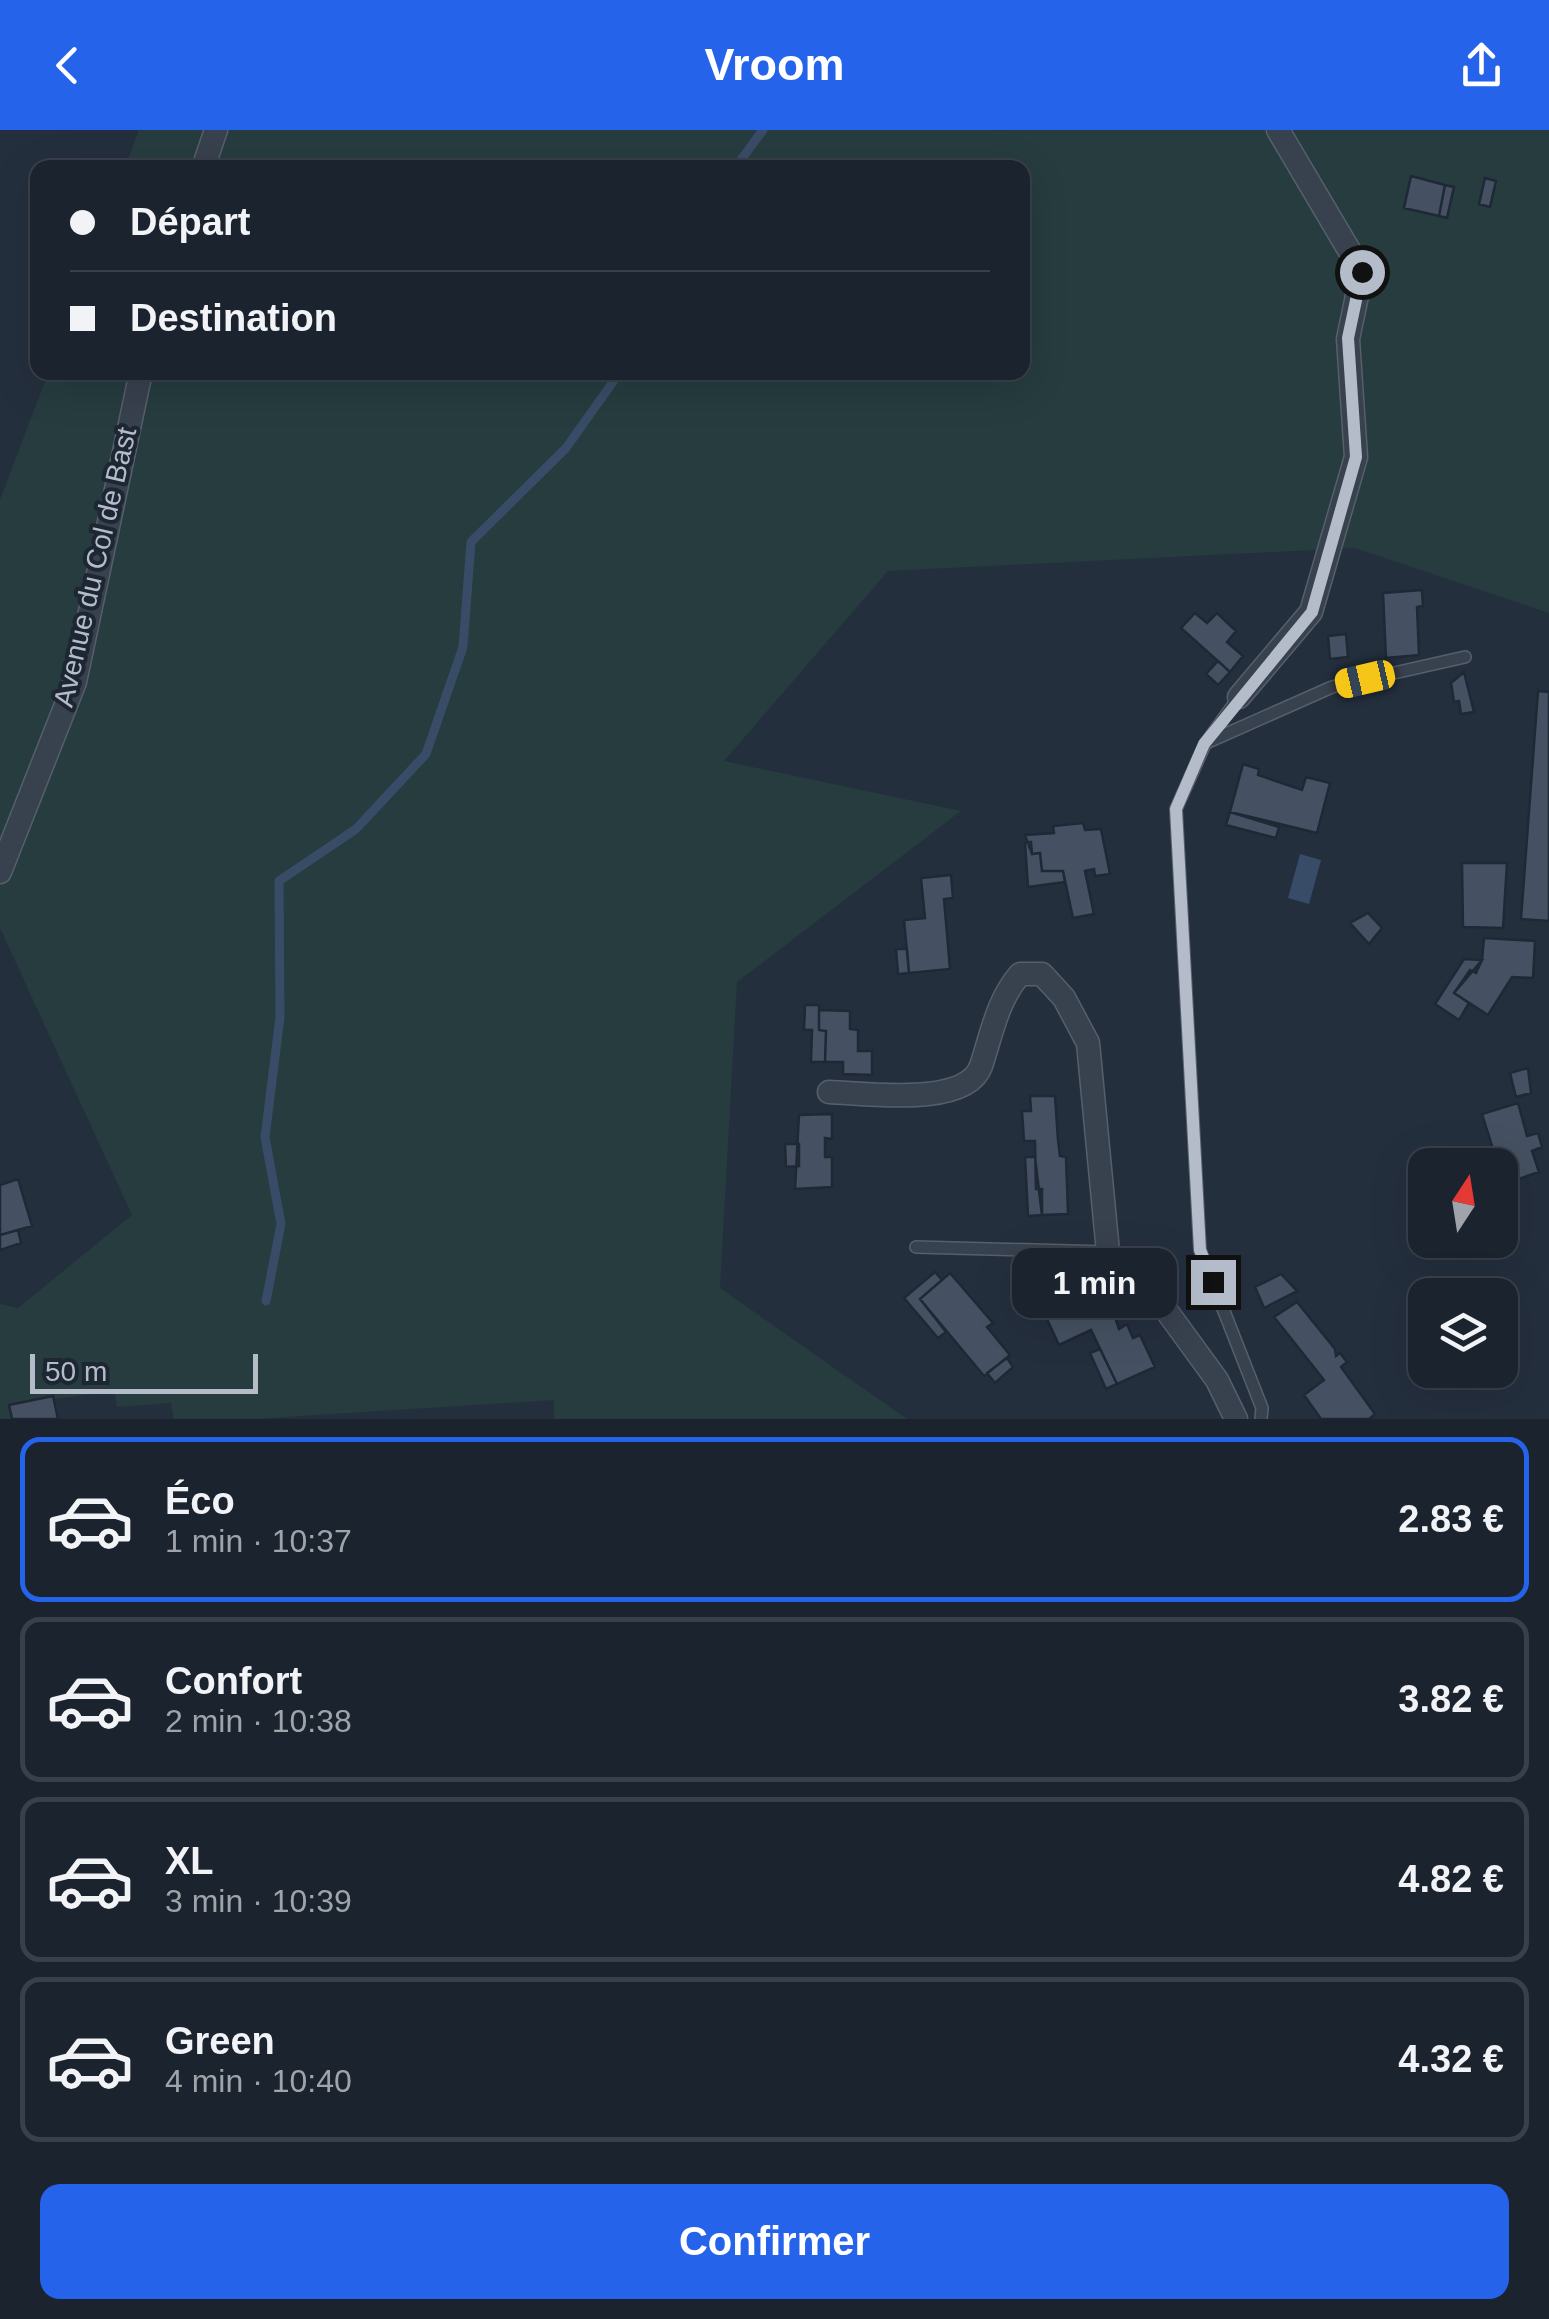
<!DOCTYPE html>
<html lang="fr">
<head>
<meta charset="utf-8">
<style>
  :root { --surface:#1b232e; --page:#242b36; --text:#f1f3f6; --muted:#a0a4aa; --line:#39404a; --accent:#2563eb }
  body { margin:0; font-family:Helvetica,sans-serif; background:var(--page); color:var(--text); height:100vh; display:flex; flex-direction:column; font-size:38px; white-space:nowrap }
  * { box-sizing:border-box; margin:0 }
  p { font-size:32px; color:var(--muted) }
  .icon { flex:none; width:55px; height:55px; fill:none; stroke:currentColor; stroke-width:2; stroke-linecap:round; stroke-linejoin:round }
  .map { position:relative; height:1289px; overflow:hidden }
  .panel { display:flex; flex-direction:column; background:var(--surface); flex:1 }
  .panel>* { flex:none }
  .banner { position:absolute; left:30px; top:30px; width:1000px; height:220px; border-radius:20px; box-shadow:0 10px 40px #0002,0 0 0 2px var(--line); display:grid; align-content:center; height:220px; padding:0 40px; background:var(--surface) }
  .needle { width:65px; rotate:12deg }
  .fabs { position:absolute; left:1408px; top:1018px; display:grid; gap:20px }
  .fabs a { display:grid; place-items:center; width:110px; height:110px; border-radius:20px; background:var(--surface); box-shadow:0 10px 40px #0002,0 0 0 2px var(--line); font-size:50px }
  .scale { position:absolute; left:30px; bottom:25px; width:228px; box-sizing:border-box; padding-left:10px; border:5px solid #b4bcc9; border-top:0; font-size:28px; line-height:35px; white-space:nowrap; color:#b4bcc9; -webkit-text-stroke:8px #1d2633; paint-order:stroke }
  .end { position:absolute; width:45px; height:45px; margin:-22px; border:12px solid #b4bcc9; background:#111; box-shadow:0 0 0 5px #111 }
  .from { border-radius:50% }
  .bubble { position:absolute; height:70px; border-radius:20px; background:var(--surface); box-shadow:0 10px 40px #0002,0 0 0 2px var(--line); font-size:32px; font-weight:700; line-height:70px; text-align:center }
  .car { position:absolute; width:30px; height:60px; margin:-30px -15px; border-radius:12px; box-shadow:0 0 8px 2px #0007; background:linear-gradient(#f5c518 24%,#345 0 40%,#f5c518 0 76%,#345 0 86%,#f5c518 0) }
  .banner b { display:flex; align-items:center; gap:35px; height:95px; font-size:38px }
  .banner b+b { border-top:2px solid var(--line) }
  .banner i { width:25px; height:25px; background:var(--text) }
  ul { padding:18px 0 0; list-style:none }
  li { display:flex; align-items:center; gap:30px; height:165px; margin:0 20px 15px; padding:0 20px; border:5px solid var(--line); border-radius:20px }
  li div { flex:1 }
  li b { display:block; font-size:38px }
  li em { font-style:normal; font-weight:700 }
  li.current { border-color:var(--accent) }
  li>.icon { width:90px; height:90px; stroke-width:1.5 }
  .button { display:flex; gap:20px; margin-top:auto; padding:20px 40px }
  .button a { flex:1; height:115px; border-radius:20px; background:var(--accent); color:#fff; font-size:40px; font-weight:700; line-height:115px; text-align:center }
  header { display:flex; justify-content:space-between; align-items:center; height:130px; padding:0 40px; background:var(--accent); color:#fff; font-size:45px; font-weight:700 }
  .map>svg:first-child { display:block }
  .green { fill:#263c3f }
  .water { fill:#394c67 }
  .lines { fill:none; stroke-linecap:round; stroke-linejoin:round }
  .stream { stroke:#394c67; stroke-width:9 }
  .building { fill:#455162; stroke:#1f2835; stroke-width:2.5 }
  .service-casing { stroke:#565f6c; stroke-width:14 }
  .minor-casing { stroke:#565f6c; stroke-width:25 }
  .service { stroke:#38414e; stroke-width:11 }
  .minor { stroke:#38414e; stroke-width:22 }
  .route { stroke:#b4bcc9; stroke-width:12 }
  .labels { text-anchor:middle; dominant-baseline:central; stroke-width:8; stroke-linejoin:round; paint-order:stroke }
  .street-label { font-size:28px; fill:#b4bcc9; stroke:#1d2633 }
</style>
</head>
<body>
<header><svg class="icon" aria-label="back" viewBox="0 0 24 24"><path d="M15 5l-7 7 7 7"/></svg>Vroom<svg class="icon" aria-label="share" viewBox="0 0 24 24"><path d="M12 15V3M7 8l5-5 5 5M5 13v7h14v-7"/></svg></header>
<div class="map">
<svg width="1549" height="1289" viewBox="0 0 1549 1289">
  <rect width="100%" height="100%" fill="#242f3e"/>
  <path class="green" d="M139,0H1549V483L1355,418L888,441L724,631L961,681L737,852L720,1158L907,1289H554V1270L254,1289H174L171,1273L117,1277L114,1261L10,1275L12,1289H0V1174L18,1178L132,1085L0,798V370L48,243L1022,242V38L125,37Z"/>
  <path class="water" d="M1300,724L1321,730L1309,774L1288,768Z"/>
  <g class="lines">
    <path class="stream" d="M735,38L763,0
      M266,1171L281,1094L265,1007L280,887L279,751L356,699L426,624L463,517L471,412L566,318L620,242"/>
  </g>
  <path class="building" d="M1411,46L1445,55L1439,86L1404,78Z
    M1485,48L1496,51L1490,77L1479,74Z
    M1445,55L1454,57L1447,88L1439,86Z
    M1422,460L1423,476L1417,477L1419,525L1386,528L1383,463Z
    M1195,483L1207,493L1217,483L1236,501L1227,512L1243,526L1230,542L1181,498Z
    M1346,504L1348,527L1330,529L1328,506Z
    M1218,531L1230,542L1218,555L1206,544Z
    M1464,542L1474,582L1461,584L1459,571L1454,572L1451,553Z
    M1538,561L1549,562V791L1521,789Z
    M1243,634L1259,639L1258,645L1302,660L1306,647L1330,653L1317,703L1230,682Z
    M1230,682L1279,697L1276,708L1226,695Z
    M1083,693L1085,700L1101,699L1110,744L1095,746L1094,739L1085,741L1094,784L1073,788L1063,741H1042L1040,723L1032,724L1025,705L1054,703L1053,696Z
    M1031,712L1032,724L1040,723L1042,741H1063L1065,752L1028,757L1025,713Z
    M1462,733H1507L1503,798L1463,797Z
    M951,745L953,768L944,769L950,839L909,843L904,790L925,788L921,748Z
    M1368,783L1382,798L1369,814L1350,793Z
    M1484,808L1535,811L1533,848L1512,847L1488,885L1454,863L1470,840L1476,843L1482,830Z
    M896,819H907L909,843L898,844Z
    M1464,829L1482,830L1454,863L1469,873L1459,890L1435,874Z
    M805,875H819V900L826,901L825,932H811L812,900H804Z
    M819,880L850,881V899L858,900V921H872V945L843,944V932H825L826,901L819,900Z
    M1528,938L1531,963L1516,967L1510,943Z
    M1030,966H1055L1058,1010L1060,1026L1066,1027L1068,1084L1042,1085V1059H1036L1035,1011H1024L1022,981H1031Z
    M1518,973L1527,1006L1538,1003L1542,1017L1532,1021L1539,1042L1504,1054L1482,984Z
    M832,984V1009L825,1008V1027H832V1057L795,1059L799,985Z
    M785,1014H799V1036L786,1037Z
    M1025,1027H1035L1042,1085L1028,1086Z
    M18,1049L32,1096L0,1105V1055Z
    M18,1100L21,1113L0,1120V1105Z
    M935,1142L942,1150L920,1169L946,1202L938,1208L904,1168Z
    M950,1143L993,1193L987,1197L1010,1225L984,1246L920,1169Z
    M1281,1144L1297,1161L1264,1178L1255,1157Z
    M1079,1155L1086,1170L1106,1161L1119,1199L1127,1194L1133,1208L1140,1205L1155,1237L1117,1254L1091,1200L1059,1215L1045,1185L1076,1172L1071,1159Z
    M1297,1172L1335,1219L1336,1226L1340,1223L1347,1232L1341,1237L1375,1284L1369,1289H1321L1304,1265L1324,1250L1274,1187Z
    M1100,1219L1117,1254L1106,1259L1090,1223Z
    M1007,1228L1013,1237L995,1253L987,1243Z
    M53,1266L58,1289H12L9,1275Z"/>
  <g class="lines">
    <g class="service-casing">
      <path id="service" d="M1239,567L1205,614L1176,679L1200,1120L1262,1278L1261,1289
        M1208,612L1332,557L1465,527
        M916,1117L1108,1122"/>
    </g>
    <g class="minor-casing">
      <path id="minor" d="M203,38L216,0
        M1239,567L1311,482L1356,327L1348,209L1362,142L1278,0
        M0,742L75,552L141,242
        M829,962C865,963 966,978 981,936C992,903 997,871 1020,844H1042L1064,868L1088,913L1108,1122L1166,1180L1217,1250L1236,1289"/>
    </g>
    <use href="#service" class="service"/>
    <use href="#minor" class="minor"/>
  </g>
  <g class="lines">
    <path class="route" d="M1213,1152L1200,1120L1176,679L1204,614L1312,482L1356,327L1348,208L1362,142"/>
  </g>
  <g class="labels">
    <g class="street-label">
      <text transform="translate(95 437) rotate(-77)">Avenue du Col de Bast</text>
    </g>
  </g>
</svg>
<div class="fabs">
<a><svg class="needle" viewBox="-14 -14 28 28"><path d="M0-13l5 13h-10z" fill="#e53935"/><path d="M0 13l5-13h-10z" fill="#a0a4aa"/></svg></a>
<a><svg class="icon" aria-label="layers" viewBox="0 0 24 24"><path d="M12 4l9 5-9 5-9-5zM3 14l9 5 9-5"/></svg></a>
</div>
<div class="scale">50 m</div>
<i class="end from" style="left:1362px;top:142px"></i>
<i class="end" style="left:1213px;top:1152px"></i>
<div class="bubble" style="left:1012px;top:1118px;width:165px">1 min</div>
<i class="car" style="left:1365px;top:549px;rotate:257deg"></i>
<div class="banner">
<b><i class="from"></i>Départ</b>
<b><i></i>Destination</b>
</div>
</div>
<section class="panel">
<ul>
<li class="current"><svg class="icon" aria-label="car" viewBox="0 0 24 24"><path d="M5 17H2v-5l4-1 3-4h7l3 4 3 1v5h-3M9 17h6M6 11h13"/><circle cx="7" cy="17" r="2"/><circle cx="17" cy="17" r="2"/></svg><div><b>Éco</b><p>1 min · 10:37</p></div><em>2.83 €</em></li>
<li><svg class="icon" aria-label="car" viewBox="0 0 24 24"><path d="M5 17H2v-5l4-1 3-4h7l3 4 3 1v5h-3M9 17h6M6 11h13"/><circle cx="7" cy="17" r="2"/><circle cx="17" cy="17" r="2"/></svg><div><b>Confort</b><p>2 min · 10:38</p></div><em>3.82 €</em></li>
<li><svg class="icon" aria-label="car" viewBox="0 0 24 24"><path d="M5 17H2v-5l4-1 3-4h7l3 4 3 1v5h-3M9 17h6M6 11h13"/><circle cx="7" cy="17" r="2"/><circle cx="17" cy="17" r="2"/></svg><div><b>XL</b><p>3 min · 10:39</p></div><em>4.82 €</em></li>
<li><svg class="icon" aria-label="car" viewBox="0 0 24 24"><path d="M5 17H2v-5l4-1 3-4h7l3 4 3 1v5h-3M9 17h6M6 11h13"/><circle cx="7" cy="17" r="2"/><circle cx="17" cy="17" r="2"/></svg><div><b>Green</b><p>4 min · 10:40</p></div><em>4.32 €</em></li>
</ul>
<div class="button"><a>Confirmer</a></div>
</section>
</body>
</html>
